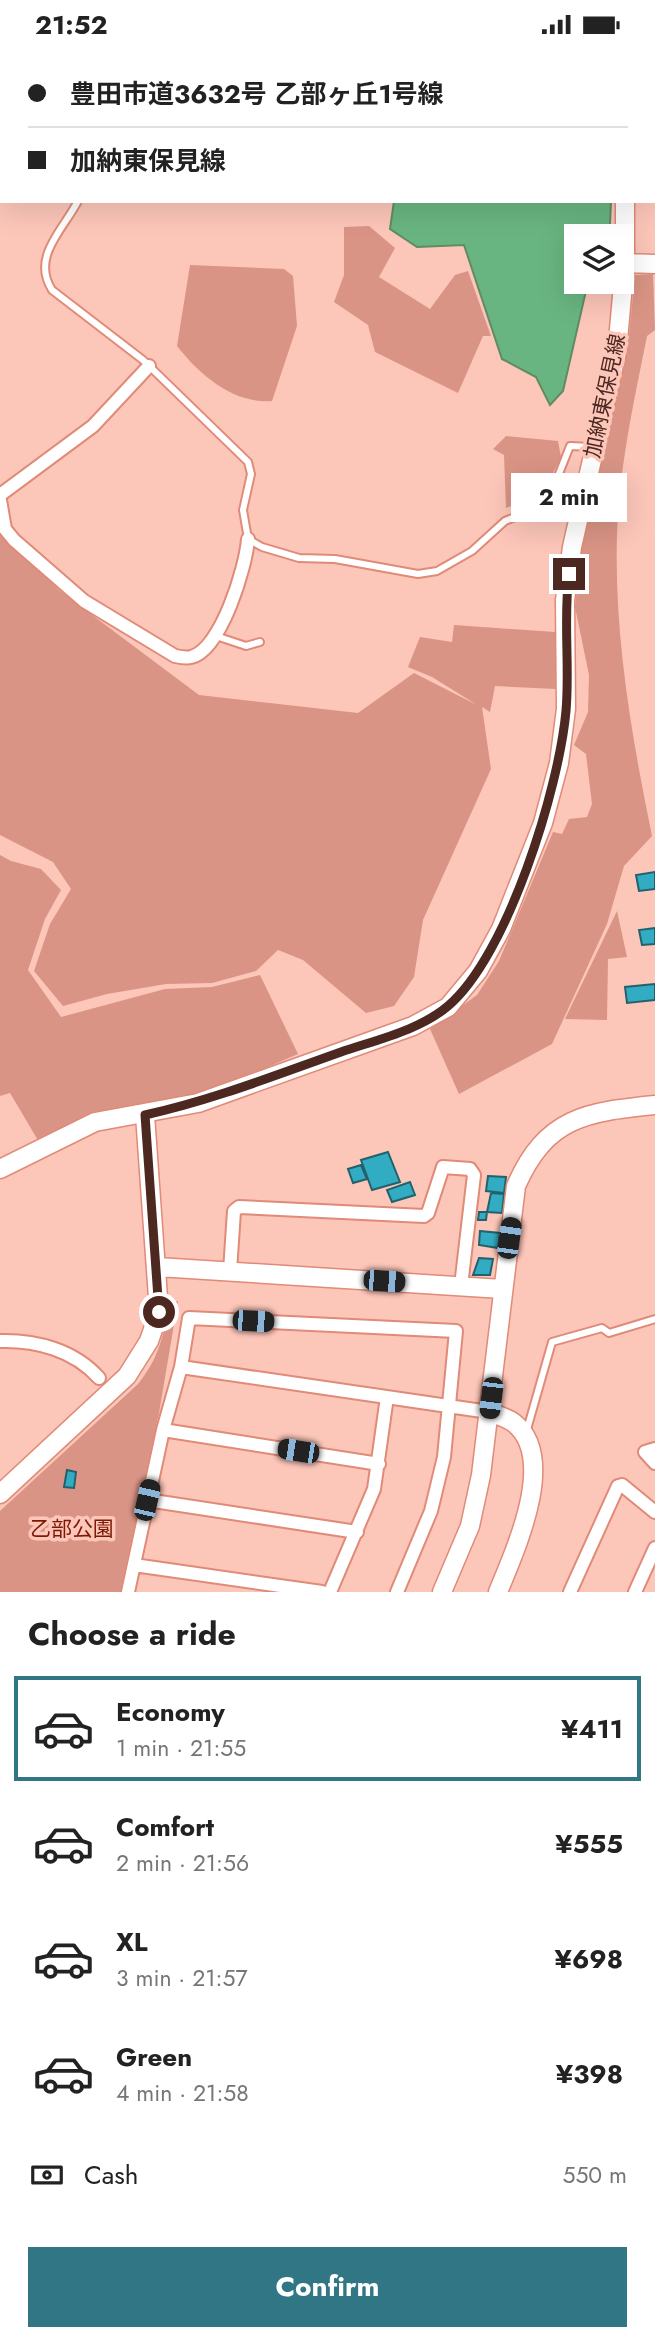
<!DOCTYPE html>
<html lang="en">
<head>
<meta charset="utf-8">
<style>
  :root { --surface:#fff; --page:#f6f6f6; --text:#222; --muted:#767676; --line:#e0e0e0; --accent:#317684 }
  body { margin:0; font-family:Jost,"Noto Sans JP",sans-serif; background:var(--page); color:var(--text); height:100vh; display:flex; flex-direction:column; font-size:26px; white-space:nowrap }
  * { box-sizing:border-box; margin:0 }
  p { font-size:23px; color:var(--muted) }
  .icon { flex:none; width:38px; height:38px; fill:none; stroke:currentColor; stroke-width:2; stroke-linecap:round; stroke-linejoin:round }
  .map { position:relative; height:1543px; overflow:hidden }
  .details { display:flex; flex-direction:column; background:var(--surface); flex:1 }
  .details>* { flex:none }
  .top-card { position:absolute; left:0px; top:0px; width:656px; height:154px; box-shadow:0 7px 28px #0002; display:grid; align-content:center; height:154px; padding:0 28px; background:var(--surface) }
  .fabs { position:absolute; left:564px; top:175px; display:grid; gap:14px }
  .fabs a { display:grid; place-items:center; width:70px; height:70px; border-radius:0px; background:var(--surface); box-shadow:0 7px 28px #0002; font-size:35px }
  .end { position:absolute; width:32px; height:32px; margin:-16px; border:9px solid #4c2821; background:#fff; box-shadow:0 0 0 4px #fff }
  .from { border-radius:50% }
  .bubble { position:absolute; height:49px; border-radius:0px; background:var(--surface); box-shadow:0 7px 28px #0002; font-size:23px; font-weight:700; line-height:49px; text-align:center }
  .car { position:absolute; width:21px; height:42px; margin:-21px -10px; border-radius:9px; box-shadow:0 0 5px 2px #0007; background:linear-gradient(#222 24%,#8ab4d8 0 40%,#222 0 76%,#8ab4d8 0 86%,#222 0) }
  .top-card b { display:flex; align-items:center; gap:24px; height:66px; font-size:26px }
  .top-card b+b { border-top:2px solid var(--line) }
  .top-card i { width:18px; height:18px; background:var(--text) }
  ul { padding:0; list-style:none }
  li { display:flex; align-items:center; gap:21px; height:105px; margin:0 14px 10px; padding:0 14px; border:4px solid transparent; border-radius:0px }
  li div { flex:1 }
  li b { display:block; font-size:26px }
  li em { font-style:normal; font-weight:700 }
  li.current { border-color:var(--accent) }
  li>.icon { width:63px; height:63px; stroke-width:1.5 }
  h2 { padding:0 28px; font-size:32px; line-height:84px }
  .pay { display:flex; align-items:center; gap:18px; height:77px; padding:0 28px; font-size:26px }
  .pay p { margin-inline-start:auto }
  .primary-button { display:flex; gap:14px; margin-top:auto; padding:14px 28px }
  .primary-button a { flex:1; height:80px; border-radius:0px; background:var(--accent); color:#fff; font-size:28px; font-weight:700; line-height:80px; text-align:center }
  .status { display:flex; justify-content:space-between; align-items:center; height:49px; padding:0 35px; background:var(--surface); direction:ltr }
  .status svg { height:19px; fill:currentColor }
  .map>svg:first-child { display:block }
  .green { fill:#d99485 }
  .water { fill:#69b581; stroke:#608b64; stroke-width:2 }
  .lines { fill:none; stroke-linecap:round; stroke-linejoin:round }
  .stream { stroke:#608b64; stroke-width:3.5 }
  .building { fill:#32acc2; stroke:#23616d; stroke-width:2 }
  .lane-casing { stroke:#e08a78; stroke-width:10 }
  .street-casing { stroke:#e08a78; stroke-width:16 }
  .secondary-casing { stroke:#e08a78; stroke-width:21 }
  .lane { stroke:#fff; stroke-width:6 }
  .street { stroke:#fff; stroke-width:12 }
  .secondary { stroke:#fff; stroke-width:18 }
  .route { stroke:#4c2821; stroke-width:9 }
  .labels { text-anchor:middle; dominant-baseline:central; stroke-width:7; stroke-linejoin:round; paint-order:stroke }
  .street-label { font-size:21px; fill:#4c2821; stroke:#fcc6b9 }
  .park-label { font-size:21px; fill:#7c1804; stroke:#fcc6b9 }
</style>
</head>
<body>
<div class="status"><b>21:52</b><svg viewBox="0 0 49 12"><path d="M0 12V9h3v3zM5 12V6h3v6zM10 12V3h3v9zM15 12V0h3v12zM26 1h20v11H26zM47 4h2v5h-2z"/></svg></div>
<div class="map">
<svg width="655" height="1543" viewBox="0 0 655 1543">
  <rect width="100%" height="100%" fill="#fcc6b9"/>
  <path class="green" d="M369,177L395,199L379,228L430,260L455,226L468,222L491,287H483L458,344L375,303L368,276L334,253L344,226V178Z
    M190,216L284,220L293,227L297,277L272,352C233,355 200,326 177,297Z
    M653,225L655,281L647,287C634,352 619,419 617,486C614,587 632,689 652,787L624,817L607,875L552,995L459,1045L430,980L477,946L499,912L553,783L562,785L569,770L587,768L592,755L586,705L574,696L588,663L589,626L575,558L582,492L628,296L635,226Z
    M506,387L558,392L561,408L542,446L506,459L504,406L493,400Z
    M0,483L60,542L199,646L358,664L414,624L477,656L432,628L408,618L420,588L452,593L454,576L555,583L556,640L495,637L490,663L482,658L491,720L423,871L414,928L394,957L366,964L303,911L278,901L256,922L212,934L166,935L107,945L63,957L34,922L50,875L71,840L53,813L0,786Z
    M0,806L11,812L41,820L61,841L45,870L28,921L61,968L165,940L212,938L260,926L298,1005L196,1049L39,1093L10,1044L0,1047Z
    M617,862L627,908L608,910L607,971L565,970Z
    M178,1252L159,1364L120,1543H0V1462L138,1335C159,1309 164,1286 169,1254Z"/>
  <path class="water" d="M394,152H611L610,175L602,187H576V233H588L563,342L550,356L536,328L502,310L464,196L417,198L390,180Z"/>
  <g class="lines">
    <path class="stream" d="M603,0V2"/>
  </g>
  <path class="building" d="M655,823V840L639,842L636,826Z
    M655,879V895L642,896L639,881Z
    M655,935V951L627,954L625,938Z
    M388,1103L400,1133L372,1141L361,1111Z
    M361,1116L367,1130L353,1134L348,1120Z
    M488,1127L506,1128L504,1144L486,1142Z
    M410,1133L415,1146L392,1153L387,1141Z
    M491,1144L504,1145L502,1164L487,1163Z
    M479,1163H487L486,1171H478Z
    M480,1182L500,1184L498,1199L479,1196Z
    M479,1209L493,1210L490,1226H473Z
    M67,1421L76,1423L74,1439L64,1438Z"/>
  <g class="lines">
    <g class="lane-casing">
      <path id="lane" d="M62,0L63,2
        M0,107H2
        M78,152C63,181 31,208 52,241L143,311L248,413L251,425L243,461L248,490L262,498L299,509L335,510L418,525L437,522L472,502L505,472L547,455L570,397L592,398
        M216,587L246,597L260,593
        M526,1384L552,1293L602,1279L609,1284L655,1270"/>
    </g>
    <g class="street-casing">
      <path id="street" d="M0,446L93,377L149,317
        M0,451L5,480L14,491L84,552L175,607C180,608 187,609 191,608C221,601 246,518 248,490
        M230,1222L234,1162L239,1158L424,1167L428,1164L443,1118L470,1120L474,1126L461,1237
        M0,1292C36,1291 74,1301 99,1329
        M181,1318L489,1363
        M163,1381L379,1415
        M655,1400L645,1403L655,1414
        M147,1451L357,1483
        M134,1516L322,1543
        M128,1543L163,1381L181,1318L189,1269L456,1282L444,1408L431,1462L397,1543
        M330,1543L374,1440L387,1348
        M570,1543L618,1437L622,1436L655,1463
        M635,1543L655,1499"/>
    </g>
    <g class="secondary-casing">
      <path id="secondary" d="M624,0V2
        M625,214L655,215
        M0,1120L95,1073L198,1054L413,977L448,958L478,922L501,880L543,774L559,714L566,660L565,551L572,498L617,302L625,214V152
        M158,1218L502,1240
        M489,1363C497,1366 508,1369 514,1374C558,1409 515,1501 498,1543
        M0,1445L127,1327L149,1292L159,1263L145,1066
        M442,1543L470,1477L481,1426L516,1137C546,1068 586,1063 655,1056"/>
    </g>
    <use href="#lane" class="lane"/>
    <use href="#street" class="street"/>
    <use href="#secondary" class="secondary"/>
  </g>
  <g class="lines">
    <path class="route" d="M159,1263L145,1066C213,1051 276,1026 341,1003C376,991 420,981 448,957C508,906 559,739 566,662C570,616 563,570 569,525"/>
  </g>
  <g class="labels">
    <g class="street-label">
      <text transform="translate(605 347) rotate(-78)">加納東保見線</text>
    </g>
    <g class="park-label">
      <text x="72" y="1480">乙部公園</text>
    </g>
  </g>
</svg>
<div class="fabs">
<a><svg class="icon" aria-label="layers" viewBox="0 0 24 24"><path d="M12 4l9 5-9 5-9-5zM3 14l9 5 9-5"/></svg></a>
</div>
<i class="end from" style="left:159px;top:1263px"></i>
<i class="end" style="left:569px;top:525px"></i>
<div class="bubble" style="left:511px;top:424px;width:116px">2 min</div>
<i class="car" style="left:509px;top:1189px;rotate:8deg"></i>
<i class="car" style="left:384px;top:1232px;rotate:94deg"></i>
<i class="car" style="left:253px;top:1272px;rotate:93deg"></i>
<i class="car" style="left:491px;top:1349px;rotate:187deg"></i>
<i class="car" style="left:298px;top:1402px;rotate:279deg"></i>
<i class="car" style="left:147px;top:1451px;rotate:13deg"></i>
<div class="top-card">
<b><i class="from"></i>豊田市道3632号 乙部ヶ丘1号線</b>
<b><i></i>加納東保見線</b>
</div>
</div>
<section class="details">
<h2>Choose a ride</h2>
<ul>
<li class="current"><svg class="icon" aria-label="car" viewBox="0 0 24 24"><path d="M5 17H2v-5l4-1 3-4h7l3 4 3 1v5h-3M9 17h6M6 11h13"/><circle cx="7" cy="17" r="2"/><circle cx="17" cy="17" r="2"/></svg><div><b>Economy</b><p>1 min · 21:55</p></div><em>¥411</em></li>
<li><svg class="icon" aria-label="car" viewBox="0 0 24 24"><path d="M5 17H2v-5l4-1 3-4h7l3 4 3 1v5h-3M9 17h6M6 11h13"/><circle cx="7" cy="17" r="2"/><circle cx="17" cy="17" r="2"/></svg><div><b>Comfort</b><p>2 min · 21:56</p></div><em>¥555</em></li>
<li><svg class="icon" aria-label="car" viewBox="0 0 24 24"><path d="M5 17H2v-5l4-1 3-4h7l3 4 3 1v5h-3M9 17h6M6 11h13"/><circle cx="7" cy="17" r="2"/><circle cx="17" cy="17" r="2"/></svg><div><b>XL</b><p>3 min · 21:57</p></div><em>¥698</em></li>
<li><svg class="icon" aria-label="car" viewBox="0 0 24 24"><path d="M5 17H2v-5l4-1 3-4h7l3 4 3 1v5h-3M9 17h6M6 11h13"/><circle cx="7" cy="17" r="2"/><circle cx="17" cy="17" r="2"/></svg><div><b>Green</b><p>4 min · 21:58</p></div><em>¥398</em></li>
</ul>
<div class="pay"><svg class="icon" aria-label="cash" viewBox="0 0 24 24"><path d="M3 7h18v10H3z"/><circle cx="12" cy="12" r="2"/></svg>Cash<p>550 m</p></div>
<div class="primary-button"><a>Confirm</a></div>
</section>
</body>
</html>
